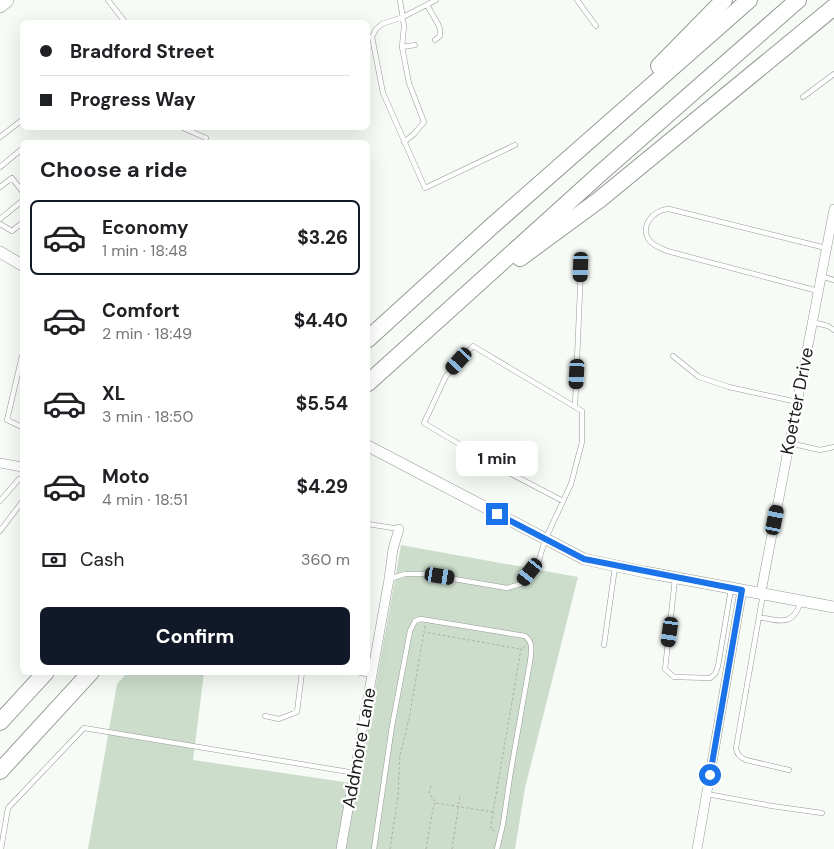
<!DOCTYPE html>
<html lang="en">
<head>
<meta charset="utf-8">
<style>
  :root { --surface:#fff; --page:#f2f2f2; --text:#202124; --muted:#757577; --line:#e0e0e0; --accent:#111827 }
  body { margin:0; font-family:"DM Sans",sans-serif; background:var(--page); color:var(--text); height:100vh; display:flex; flex-direction:column; font-size:19px; white-space:nowrap }
  * { box-sizing:border-box; margin:0 }
  p { font-size:16px; color:var(--muted) }
  .icon { flex:none; width:28px; height:28px; fill:none; stroke:currentColor; stroke-width:2; stroke-linecap:round; stroke-linejoin:round }
  .map { position:relative; flex:1; overflow:hidden }
  .panel { position:absolute; left:20px; top:140px; width:350px; height:535px; display:flex; flex-direction:column; background:var(--surface); border-radius:8px; box-shadow:0 5px 20px #0002 }
  .panel>* { flex:none }
  .top-card { position:absolute; left:20px; top:20px; width:350px; height:110px; border-radius:8px; box-shadow:0 5px 20px #0002; display:grid; align-content:center; height:110px; padding:0 20px; background:var(--surface) }
  .end { position:absolute; width:22px; height:22px; margin:-11px; border:6px solid #1a73e8; background:#fff; box-shadow:0 0 0 2px #fff }
  .from { border-radius:50% }
  .bubble { position:absolute; height:35px; border-radius:8px; background:var(--surface); box-shadow:0 5px 20px #0002; font-size:16px; font-weight:700; line-height:35px; text-align:center }
  .car { position:absolute; width:15px; height:30px; margin:-15px -8px; border-radius:6px; box-shadow:0 0 4px 1px #0007; background:linear-gradient(#222 24%,#8ab4d8 0 40%,#222 0 76%,#8ab4d8 0 86%,#222 0) }
  .top-card b { display:flex; align-items:center; gap:18px; height:48px; font-size:19px }
  .top-card b+b { border-top:1px solid var(--line) }
  .top-card i { width:12px; height:12px; background:var(--text) }
  ul { padding:0; list-style:none }
  li { display:flex; align-items:center; gap:15px; height:75px; margin:0 10px 8px; padding:0 10px; border:2px solid transparent; border-radius:8px }
  li div { flex:1 }
  li b { display:block; font-size:19px }
  li em { font-style:normal; font-weight:700 }
  li.on { border-color:var(--accent) }
  li>.icon { width:45px; height:45px; stroke-width:1.5 }
  h2 { padding:0 20px; font-size:22px; line-height:60px }
  .pay { display:flex; align-items:center; gap:12px; height:55px; padding:0 20px; font-size:19px }
  .pay p { margin-inline-start:auto }
  .action { display:flex; gap:10px; margin-top:auto; padding:10px 20px }
  .action a { flex:1; height:58px; border-radius:8px; background:var(--accent); color:#fff; font-size:20px; font-weight:700; line-height:58px; text-align:center }
  .map>svg:first-child { display:block }
  .green { fill:#ccddcb }
  .lines { fill:none; stroke-linecap:round; stroke-linejoin:round }
  .service-casing { stroke:#969a96; stroke-width:5.5 }
  .minor-casing { stroke:#969a96; stroke-width:10 }
  .tertiary-casing { stroke:#969a96; stroke-width:12 }
  .primary-casing { stroke:#969a96; stroke-width:16 }
  .motorway-casing { stroke:#969a96; stroke-width:18 }
  .path { stroke:#a9ada9; stroke-width:1; stroke-dasharray:2.5 2.5; stroke-linecap:butt }
  .service { stroke:#fff; stroke-width:4.5 }
  .minor { stroke:#fff; stroke-width:9 }
  .tertiary { stroke:#fff; stroke-width:11 }
  .primary { stroke:#fff; stroke-width:15 }
  .motorway { stroke:#fff; stroke-width:16 }
  .route { stroke:#1a73e8; stroke-width:6 }
  .labels { text-anchor:middle; dominant-baseline:central; stroke-width:4.5; stroke-linejoin:round; paint-order:stroke }
  .street-label { font-size:18px; fill:#191b19; stroke:#fff }
</style>
</head>
<body>
<div class="map">
<svg width="834" height="849" viewBox="0 0 834 849">
  <rect width="100%" height="100%" fill="#f6fbf6"/>
  <path class="green" d="M401,545L578,577L525,788L515,849H88L117,684L127,673H204L193,760L358,784Z"/>
  <g class="lines">
    <g class="service-casing">
      <path id="service" d="M108,0L125,22
        M400,0L404,26L402,47L409,83L424,122L414,134L404,142
        M436,0L403,17L382,24L376,29L372,37L383,93L425,188L515,145
        M577,0L596,26
        M427,5L438,24L440,29V36L435,40
        M402,47L415,45
        M803,97L834,74
        M183,128L206,138
        M0,137L22,120
        M0,167L22,149
        M0,187L12,178L22,191
        M0,219L22,201
        M0,224L12,231L22,223
        M821,276L834,280
        M818,291L667,251C661,248 654,246 650,241C638,227 654,209 669,209L826,248
        M812,322L828,326L834,330
        M22,356L7,420L22,427
        M673,356L699,377L729,387L797,402
        M575,407L581,267
        M789,443L820,450L834,447
        M0,501L19,479H22
        M368,524L399,529
        M0,531L22,502
        M389,579L405,574H425L507,588L521,584L539,560L545,540L571,484L582,442V411L473,346L446,376L424,423L494,465L563,501
        M675,579L665,669L674,677L710,678L715,674L718,666L731,589
        M763,594L736,748C737,755 740,757 746,760L789,770
        M759,617C780,621 793,627 801,601
        M604,645L615,567
        M357,672L371,675
        M265,716L279,719L297,712L302,672
        M707,794L772,806L822,813
        M1,849L8,808L84,728L355,773
        M374,849L392,726L410,631L415,621L421,619L525,636C534,643 531,652 530,662L511,770L503,824L497,849"/>
    </g>
    <g class="minor-casing">
      <path id="minor" d="M0,463L22,467
        M761,592L834,209
        M341,849L389,579L393,549L399,529
        M697,849L742,590"/>
    </g>
    <g class="tertiary-casing">
      <path id="tertiary" d="M0,252L22,265
        M368,446L584,559L645,572L834,607"/>
    </g>
    <g class="primary-casing">
      <path id="primary" d="M0,5L6,0"/>
    </g>
    <g class="motorway-casing">
      <path id="motorway" d="M659,66L724,0
        M520,258L599,200L834,7
        M368,339L492,226L749,0
        M368,383L603,171L798,0
        M0,722L46,672
        M0,771L91,672"/>
    </g>
    <path class="path" d="M425,626L424,632L520,649
      M431,786L429,793L436,803L493,812
      M495,831L491,829V824L521,649L525,647
      M390,849L398,796L400,755L409,719L424,632
      M426,849L433,808L435,803
      M452,849L460,796"/>
    <use href="#service" class="service"/>
    <use href="#minor" class="minor"/>
    <use href="#tertiary" class="tertiary"/>
    <use href="#primary" class="primary"/>
    <use href="#motorway" class="motorway"/>
  </g>
  <g class="lines">
    <path class="route" d="M497,514L584,559L742,590L710,775"/>
  </g>
  <g class="labels">
    <g class="street-label">
      <text transform="translate(797 401) rotate(-79)">Koetter Drive</text>
      <text transform="translate(359 748) rotate(-80)">Addmore Lane</text>
    </g>
  </g>
</svg>
<i class="end from" style="left:710px;top:775px"></i>
<i class="end" style="left:497px;top:514px"></i>
<div class="bubble" style="left:456px;top:441px;width:82px">1 min</div>
<i class="car" style="left:581px;top:267px;rotate:182deg"></i>
<i class="car" style="left:459px;top:361px;rotate:222deg"></i>
<i class="car" style="left:577px;top:374px;rotate:183deg"></i>
<i class="car" style="left:775px;top:520px;rotate:11deg"></i>
<i class="car" style="left:530px;top:572px;rotate:218deg"></i>
<i class="car" style="left:440px;top:576px;rotate:99deg"></i>
<i class="car" style="left:670px;top:632px;rotate:188deg"></i>
<div class="top-card">
<b><i class="from"></i>Bradford Street</b>
<b><i></i>Progress Way</b>
</div>
<section class="panel">
<h2>Choose a ride</h2>
<ul>
<li class="on"><svg class="icon" aria-label="car" viewBox="0 0 24 24"><path d="M5 17H2v-5l4-1 3-4h7l3 4 3 1v5h-3M9 17h6M6 11h13"/><circle cx="7" cy="17" r="2"/><circle cx="17" cy="17" r="2"/></svg><div><b>Economy</b><p>1 min · 18:48</p></div><em>$3.26</em></li>
<li><svg class="icon" aria-label="car" viewBox="0 0 24 24"><path d="M5 17H2v-5l4-1 3-4h7l3 4 3 1v5h-3M9 17h6M6 11h13"/><circle cx="7" cy="17" r="2"/><circle cx="17" cy="17" r="2"/></svg><div><b>Comfort</b><p>2 min · 18:49</p></div><em>$4.40</em></li>
<li><svg class="icon" aria-label="car" viewBox="0 0 24 24"><path d="M5 17H2v-5l4-1 3-4h7l3 4 3 1v5h-3M9 17h6M6 11h13"/><circle cx="7" cy="17" r="2"/><circle cx="17" cy="17" r="2"/></svg><div><b>XL</b><p>3 min · 18:50</p></div><em>$5.54</em></li>
<li><svg class="icon" aria-label="car" viewBox="0 0 24 24"><path d="M5 17H2v-5l4-1 3-4h7l3 4 3 1v5h-3M9 17h6M6 11h13"/><circle cx="7" cy="17" r="2"/><circle cx="17" cy="17" r="2"/></svg><div><b>Moto</b><p>4 min · 18:51</p></div><em>$4.29</em></li>
</ul>
<div class="pay"><svg class="icon" aria-label="cash" viewBox="0 0 24 24"><path d="M3 7h18v10H3z"/><circle cx="12" cy="12" r="2"/></svg>Cash<p>360 m</p></div>
<div class="action"><a>Confirm</a></div>
</section>
</div>
</body>
</html>
